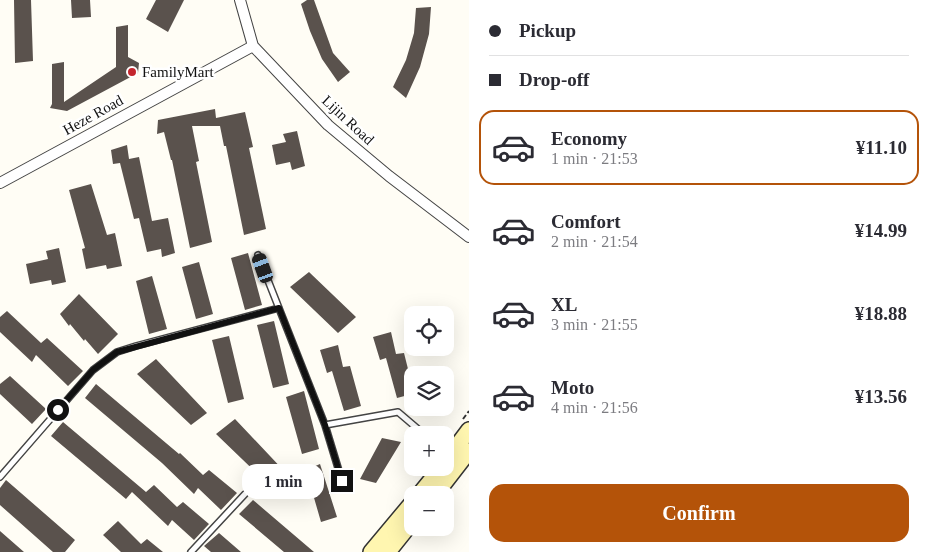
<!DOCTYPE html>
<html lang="en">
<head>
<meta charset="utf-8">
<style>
  :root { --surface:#fff; --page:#f7f7f7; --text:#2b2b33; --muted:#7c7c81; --line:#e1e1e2; --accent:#b45309 }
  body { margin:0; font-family:Georgia,serif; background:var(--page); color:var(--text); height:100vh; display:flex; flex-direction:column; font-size:19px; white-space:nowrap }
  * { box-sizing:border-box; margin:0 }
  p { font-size:16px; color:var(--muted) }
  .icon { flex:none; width:28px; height:28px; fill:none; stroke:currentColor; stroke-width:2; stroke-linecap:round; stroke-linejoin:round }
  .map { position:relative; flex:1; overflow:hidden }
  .panel { display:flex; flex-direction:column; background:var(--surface); width:460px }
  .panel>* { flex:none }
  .guide { display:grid; align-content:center; height:110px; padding:0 20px; background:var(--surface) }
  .tools { position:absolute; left:404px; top:306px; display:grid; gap:10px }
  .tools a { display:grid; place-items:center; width:50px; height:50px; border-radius:10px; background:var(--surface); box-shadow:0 5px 20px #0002; font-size:25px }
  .end { position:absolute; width:22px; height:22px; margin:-11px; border:6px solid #111; background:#fff; box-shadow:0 0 0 2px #fff }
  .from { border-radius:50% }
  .bubble { position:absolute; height:35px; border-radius:15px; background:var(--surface); box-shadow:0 5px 20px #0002; font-size:16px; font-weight:800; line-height:35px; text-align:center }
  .car { position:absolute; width:15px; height:30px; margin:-15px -8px; border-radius:6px; box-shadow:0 0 4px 1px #0007; background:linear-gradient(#222 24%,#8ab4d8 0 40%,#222 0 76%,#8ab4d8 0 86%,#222 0) }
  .guide b { display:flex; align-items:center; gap:18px; height:48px; font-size:19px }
  .guide b+b { border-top:1px solid var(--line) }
  .guide i { width:12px; height:12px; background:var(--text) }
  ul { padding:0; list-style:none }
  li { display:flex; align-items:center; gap:15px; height:75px; margin:0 10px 8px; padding:0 10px; border:2px solid transparent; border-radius:15px }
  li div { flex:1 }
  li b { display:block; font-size:19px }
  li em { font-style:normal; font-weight:800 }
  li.active { border-color:var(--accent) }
  li>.icon { width:45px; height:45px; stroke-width:1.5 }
  .button { display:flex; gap:10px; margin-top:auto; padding:10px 20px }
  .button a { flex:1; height:58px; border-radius:15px; background:var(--accent); color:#fff; font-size:20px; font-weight:800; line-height:58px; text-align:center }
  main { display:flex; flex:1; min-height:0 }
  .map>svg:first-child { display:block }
  .building { fill:#5a524d }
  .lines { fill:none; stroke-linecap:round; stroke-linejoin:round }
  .service-casing { stroke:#444; stroke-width:8 }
  .minor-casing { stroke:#444; stroke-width:12 }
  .secondary-casing { stroke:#333; stroke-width:18 }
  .path { stroke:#333; stroke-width:2; stroke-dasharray:5 2.5; stroke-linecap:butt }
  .service { stroke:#fff; stroke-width:5 }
  .minor { stroke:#fff; stroke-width:10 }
  .secondary { stroke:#fff6b0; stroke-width:15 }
  .route { stroke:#111; stroke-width:6 }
  .poi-dot { fill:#c4262e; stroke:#fff; stroke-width:2 }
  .labels { text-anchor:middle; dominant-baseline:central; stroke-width:5; stroke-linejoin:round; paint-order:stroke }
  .poi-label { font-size:15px; fill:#111; stroke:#fff; text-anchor:start }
  .street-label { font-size:15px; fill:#111; stroke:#fff }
</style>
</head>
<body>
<main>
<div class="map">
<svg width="469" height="552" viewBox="0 0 469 552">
  <rect width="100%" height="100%" fill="#fffdf5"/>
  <path class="building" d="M14,0H31L33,61L15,63Z
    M71,0H90L91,17L72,18Z
    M156,0H184L168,32L146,19Z
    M307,0H314L333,53L350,72L338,82L322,59L310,31L301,4Z
    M431,7L429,34L420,67L406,98L393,87L406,60L414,33L416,8Z
    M128,25V57L139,63L138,73L67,111L50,108L52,104V64L64,62V102L116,67V27Z
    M215,109L216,118L245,112L253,147L249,148L266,229L244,235L226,146H224L220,126H192L199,161L196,162L212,242L190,248L172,160H171L164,132L157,134L158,120Z
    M297,131L305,166L292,170L290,162L276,165L272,145L286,142L283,134Z
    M127,145L129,159L139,157L152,221L168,218L175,253L162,257L161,249L147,252L139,218L134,219L120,163L113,164L111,150Z
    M91,184L107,235L115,233L122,266L107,269L106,265L86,269L82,249L85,248L69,190Z
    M59,248L66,282L52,285L51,280L30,284L26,264L48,259L46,251Z
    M248,253L262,305L245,310L231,258Z
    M199,262L213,314L196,319L182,267Z
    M309,272L356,317L338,333L290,287Z
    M152,276L167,329L149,334L136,281Z
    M79,294L118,334L98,354L85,339L84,341L70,324L69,326L60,314Z
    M7,311L41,343L47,338L83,371L68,386L36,355L32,362L0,332V317Z
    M274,321L289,384L273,388L257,325Z
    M391,332L396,354L404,353L412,385V394L397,398L386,358L380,360L373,337Z
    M229,336L244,399L228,403L212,340Z
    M338,345L343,367L350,366L361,406L344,411L332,371L327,373L320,350Z
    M156,359L207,413L191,425L137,374Z
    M10,376L46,409L32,424L0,394V384Z
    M96,384L179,454L180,453L203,475L209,470L237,493L221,510L198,488L194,494L162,463L85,398Z
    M304,391L319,449L302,454L286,397Z
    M235,419L286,473L269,485L216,434Z
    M63,422L146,492L154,485L177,507L183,502L209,524L194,540L172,520L168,526L132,492L126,499L51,436Z
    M382,438L401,442L376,483L360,479Z
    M320,464L337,517L321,522L306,470Z
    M6,480L75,540L65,552H53L0,505V488Z
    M253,500L314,552H284L239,514Z
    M118,521L141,544L147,539L163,552H121L103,535Z
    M0,531L24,552H0Z
    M219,533L241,552H211L204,546Z"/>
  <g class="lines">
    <g class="service-casing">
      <path id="service" d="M258,255L325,425L342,481
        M325,425L398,412L425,435
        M0,477L93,370L117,352L136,346L279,308
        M191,552L245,494"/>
    </g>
    <g class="minor-casing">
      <path id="minor" d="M240,0L253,46L328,125L389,176L469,237
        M0,183L253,46"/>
    </g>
    <g class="secondary-casing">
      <path id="secondary" d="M445,462L469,430
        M419,495L441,468
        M435,495L469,451
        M371,552L412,503
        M388,552L412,522"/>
    </g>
    <path class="path" d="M463,419L469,411"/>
    <use href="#service" class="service"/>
    <use href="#minor" class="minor"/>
    <use href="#secondary" class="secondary"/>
  </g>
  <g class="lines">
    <path class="route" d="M58,410L93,370L117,352L279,308L325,425L342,481"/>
  </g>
  <circle class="poi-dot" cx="132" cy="72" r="5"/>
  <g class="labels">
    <g class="poi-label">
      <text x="142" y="72">FamilyMart</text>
    </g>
    <g class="street-label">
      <text transform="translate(93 115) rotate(-29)">Heze Road</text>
      <text transform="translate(348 120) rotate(43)">Lijin Road</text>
    </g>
  </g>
</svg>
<div class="tools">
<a><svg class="icon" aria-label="locate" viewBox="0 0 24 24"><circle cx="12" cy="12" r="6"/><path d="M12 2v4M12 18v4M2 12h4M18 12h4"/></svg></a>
<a><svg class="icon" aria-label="layers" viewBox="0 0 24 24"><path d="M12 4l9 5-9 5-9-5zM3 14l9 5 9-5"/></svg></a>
<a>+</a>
<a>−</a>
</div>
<i class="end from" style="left:58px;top:410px"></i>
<i class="end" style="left:342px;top:481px"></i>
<div class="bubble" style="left:242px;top:464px;width:82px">1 min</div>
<i class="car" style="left:263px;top:268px;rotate:340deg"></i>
</div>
<section class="panel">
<div class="guide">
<b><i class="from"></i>Pickup</b>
<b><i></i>Drop-off</b>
</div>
<ul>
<li class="active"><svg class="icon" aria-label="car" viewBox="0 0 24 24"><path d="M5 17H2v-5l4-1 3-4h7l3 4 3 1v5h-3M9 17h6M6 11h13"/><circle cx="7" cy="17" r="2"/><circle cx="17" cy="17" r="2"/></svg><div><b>Economy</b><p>1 min · 21:53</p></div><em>¥11.10</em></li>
<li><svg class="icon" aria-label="car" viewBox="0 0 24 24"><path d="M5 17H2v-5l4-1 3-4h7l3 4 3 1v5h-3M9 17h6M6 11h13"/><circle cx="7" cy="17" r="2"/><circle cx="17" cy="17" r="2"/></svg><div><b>Comfort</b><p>2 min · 21:54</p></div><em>¥14.99</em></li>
<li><svg class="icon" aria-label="car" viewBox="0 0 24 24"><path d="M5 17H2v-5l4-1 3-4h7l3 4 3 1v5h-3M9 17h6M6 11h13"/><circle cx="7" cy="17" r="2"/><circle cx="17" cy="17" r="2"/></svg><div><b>XL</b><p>3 min · 21:55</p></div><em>¥18.88</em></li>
<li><svg class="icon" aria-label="car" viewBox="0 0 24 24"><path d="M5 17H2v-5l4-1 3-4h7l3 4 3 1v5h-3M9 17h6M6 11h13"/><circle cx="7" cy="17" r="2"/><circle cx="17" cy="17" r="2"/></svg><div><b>Moto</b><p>4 min · 21:56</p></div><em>¥13.56</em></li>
</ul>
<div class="button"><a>Confirm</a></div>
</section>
</main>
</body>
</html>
